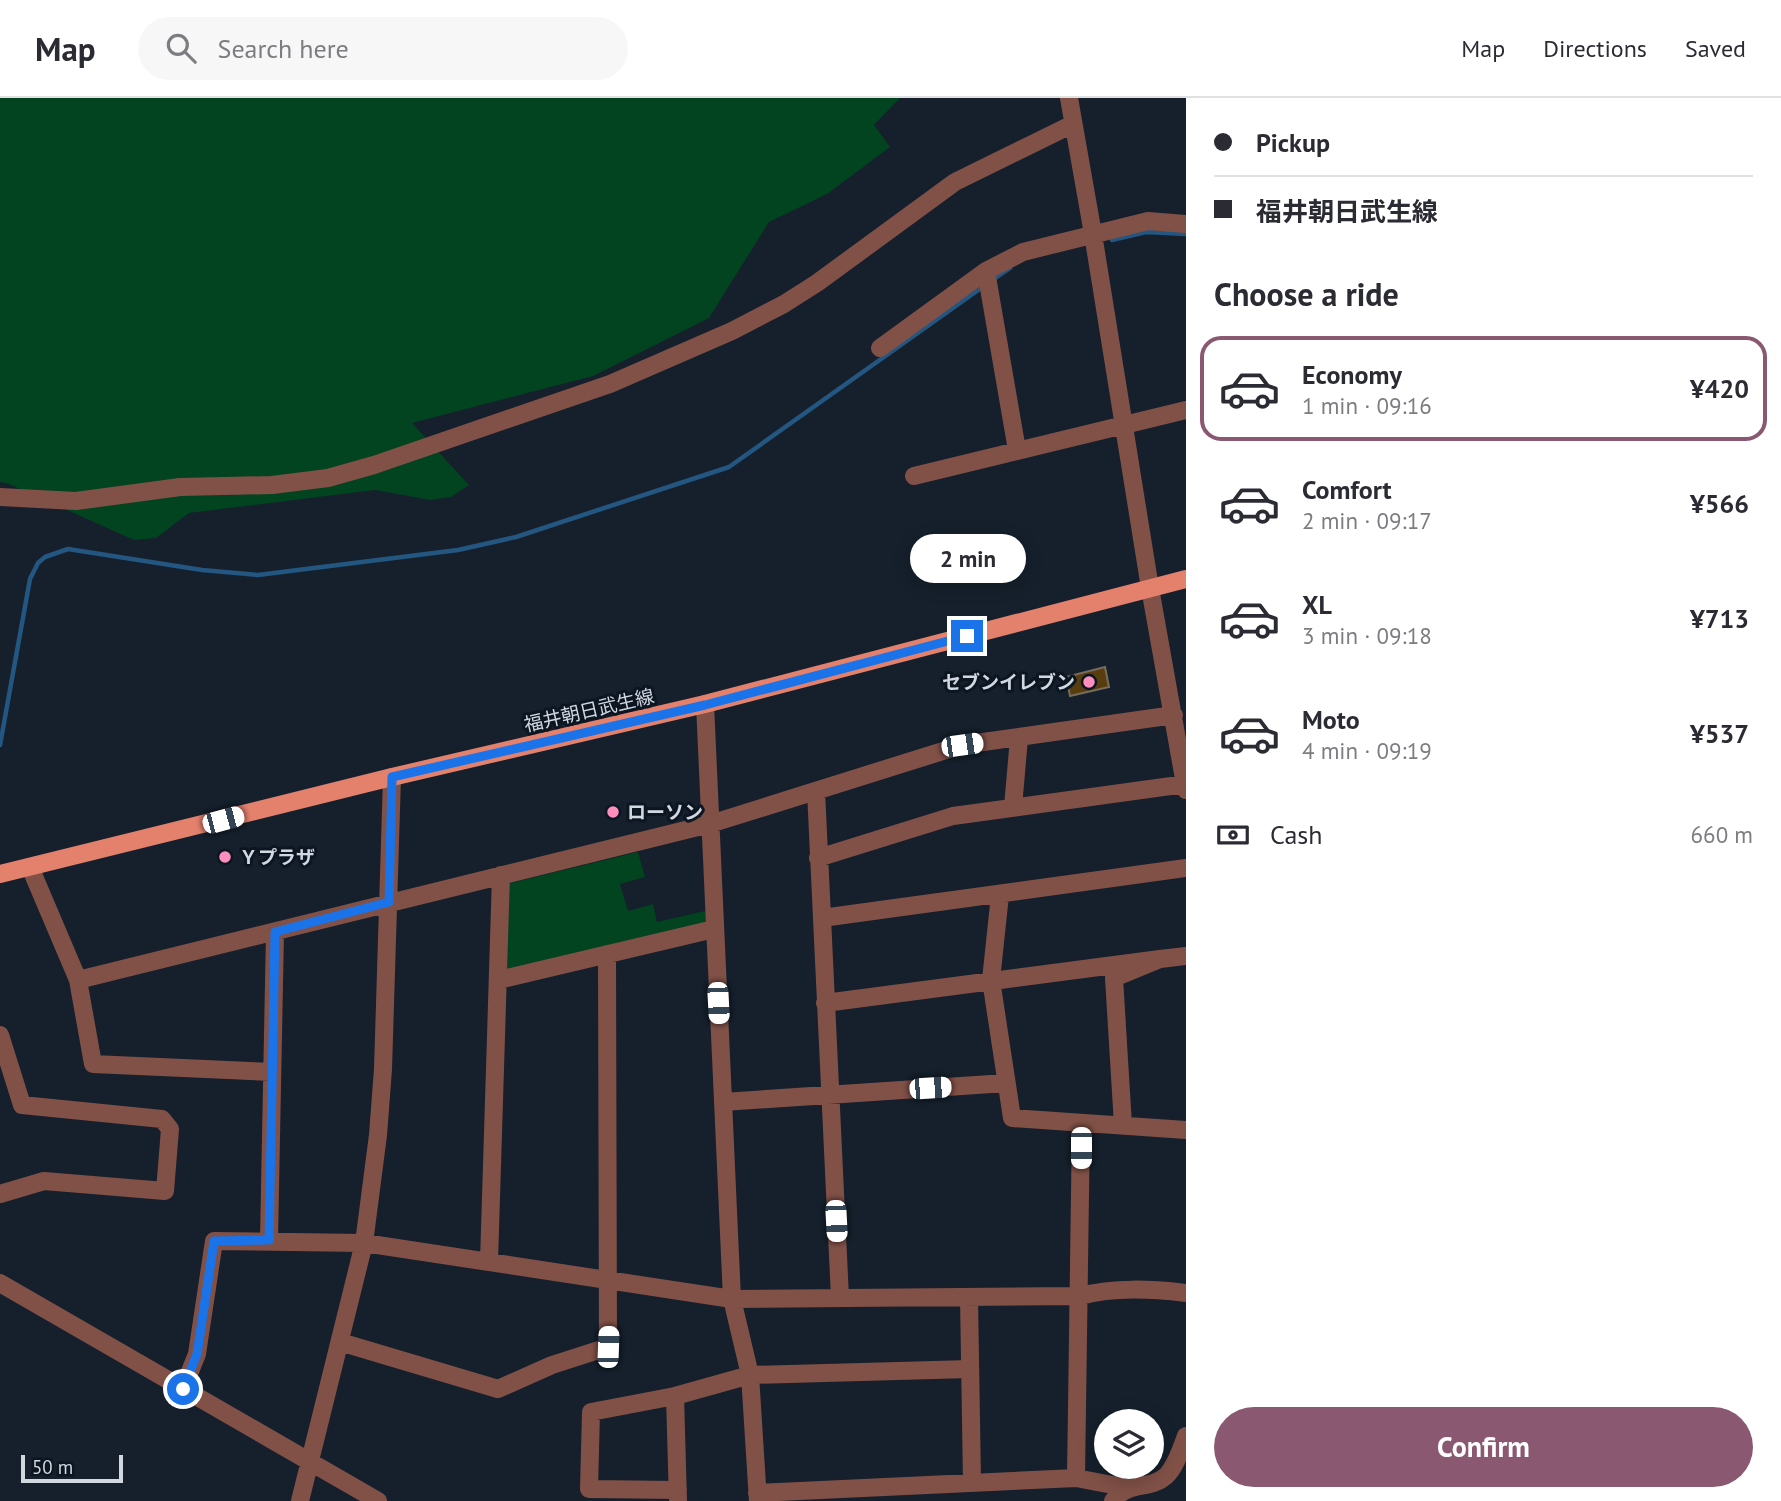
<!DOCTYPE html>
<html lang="en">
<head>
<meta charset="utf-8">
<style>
  :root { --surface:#fff; --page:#f7f7f7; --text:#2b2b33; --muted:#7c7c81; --line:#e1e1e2; --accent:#8a5870 }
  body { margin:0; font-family:"PT Sans","Noto Sans JP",sans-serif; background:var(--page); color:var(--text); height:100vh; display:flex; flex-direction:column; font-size:26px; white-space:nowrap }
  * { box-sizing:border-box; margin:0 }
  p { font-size:23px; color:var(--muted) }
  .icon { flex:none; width:38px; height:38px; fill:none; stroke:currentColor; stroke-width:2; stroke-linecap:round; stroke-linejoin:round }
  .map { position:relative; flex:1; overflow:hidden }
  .side { display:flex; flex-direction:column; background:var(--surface); width:595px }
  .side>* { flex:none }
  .banner { display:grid; align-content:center; height:154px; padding:0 28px; background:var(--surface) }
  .fabs { position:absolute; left:1094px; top:1311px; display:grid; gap:14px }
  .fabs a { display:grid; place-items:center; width:70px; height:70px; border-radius:50%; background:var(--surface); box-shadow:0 4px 18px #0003; font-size:35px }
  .scale { position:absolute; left:21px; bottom:18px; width:102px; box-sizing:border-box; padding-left:7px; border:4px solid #d1d8e0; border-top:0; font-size:19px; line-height:24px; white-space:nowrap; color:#d1d8e0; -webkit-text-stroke:5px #0c1622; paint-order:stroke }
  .end { position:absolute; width:32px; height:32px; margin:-16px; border:9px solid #1a73e8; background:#fff; box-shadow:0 0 0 4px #fff }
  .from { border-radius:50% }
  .bubble { position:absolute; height:49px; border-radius:24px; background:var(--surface); box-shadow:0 4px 18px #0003; font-size:23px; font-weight:700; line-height:49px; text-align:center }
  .car { position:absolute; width:21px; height:42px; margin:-21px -10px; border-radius:9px; box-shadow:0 0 5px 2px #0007; background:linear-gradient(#fff 24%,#345 0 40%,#fff 0 76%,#345 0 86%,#fff 0) }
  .banner b { display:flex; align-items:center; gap:24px; height:66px; font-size:26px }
  .banner b+b { border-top:2px solid var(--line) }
  .banner i { width:18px; height:18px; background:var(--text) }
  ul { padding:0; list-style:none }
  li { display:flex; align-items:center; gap:21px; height:105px; margin:0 14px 10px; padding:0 14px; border:4px solid transparent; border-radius:21px }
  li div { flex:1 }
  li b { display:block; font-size:26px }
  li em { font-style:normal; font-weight:700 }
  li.active { border-color:var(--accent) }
  li>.icon { width:63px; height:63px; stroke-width:1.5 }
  h2 { padding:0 28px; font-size:32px; line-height:84px }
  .pay { display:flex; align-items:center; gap:18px; height:77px; padding:0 28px; font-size:26px }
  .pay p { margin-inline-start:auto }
  .action { display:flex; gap:14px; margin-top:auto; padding:14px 28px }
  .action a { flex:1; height:80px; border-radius:42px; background:var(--accent); color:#fff; font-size:28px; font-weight:700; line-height:80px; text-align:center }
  header { display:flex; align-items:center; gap:42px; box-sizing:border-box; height:98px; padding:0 35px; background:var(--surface); border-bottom:2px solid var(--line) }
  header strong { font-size:33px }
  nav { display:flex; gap:38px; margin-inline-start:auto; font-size:24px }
  .search { width:490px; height:63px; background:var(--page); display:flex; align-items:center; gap:18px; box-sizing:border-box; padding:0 24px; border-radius:38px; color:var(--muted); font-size:26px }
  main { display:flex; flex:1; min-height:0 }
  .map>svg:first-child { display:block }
  .green { fill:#024320 }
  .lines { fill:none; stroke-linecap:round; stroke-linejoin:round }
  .stream { stroke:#235680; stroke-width:4.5 }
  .building { fill:#583e0f; stroke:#776c5c; stroke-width:2 }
  .minor { stroke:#815147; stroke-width:18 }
  .major { stroke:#e4816d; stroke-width:18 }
  .route { stroke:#1a73e8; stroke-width:9 }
  .poi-dot { fill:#fe8ebb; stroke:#0c1622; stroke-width:2.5 }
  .labels { text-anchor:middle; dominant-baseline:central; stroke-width:6; stroke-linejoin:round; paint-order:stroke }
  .poi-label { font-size:19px; font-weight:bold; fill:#d1d8e0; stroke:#0c1622; text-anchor:start }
  .street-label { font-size:19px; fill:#d1d8e0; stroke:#0c1622 }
</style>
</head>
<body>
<header>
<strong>Map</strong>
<div class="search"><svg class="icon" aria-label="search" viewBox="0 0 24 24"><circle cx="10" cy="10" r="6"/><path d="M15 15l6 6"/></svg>Search here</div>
<nav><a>Map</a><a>Directions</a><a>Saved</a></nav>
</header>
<main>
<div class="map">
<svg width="1186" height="1403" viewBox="0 0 1186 1403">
  <rect width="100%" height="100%" fill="#15202c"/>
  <path class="green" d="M0,0H900L874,27L890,49L827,96L769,124L709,220L593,278L412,325L469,387L451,399L430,402L375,392L189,415L156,440L134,442L9,386L0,384Z
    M638,754L645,779L620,786L628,813L653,806L657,824L709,812L710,825L504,873L507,786Z"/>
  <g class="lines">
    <path class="stream" d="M1112,142L1146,134L1186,136
      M994,181L1010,170
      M0,647L30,481L38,465L45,459L68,451L202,472L258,477L458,452L516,439L729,369L984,188"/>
  </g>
  <path class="building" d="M1105,569L1109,589L1070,598L1066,579Z"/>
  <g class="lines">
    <path class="minor" d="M1069,0L1093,136L1150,490L1186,692
      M986,173L1017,352
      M880,250L986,173L1023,154L1148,123L1186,126
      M914,378L1186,312
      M0,399L76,403L180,389L272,387L328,380L374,367L610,286L732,233L784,206L817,185L955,84L1073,26
      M705,606L732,1201L750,1277L758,1403
      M816,693L840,1200
      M1013,709L1019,640
      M818,760L953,718L1186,686
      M30,769L78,882L93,966L272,974
      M1000,797L991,882L1012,1020L1186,1032
      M822,820L1186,770
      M78,882L710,726L962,647L1174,617
      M498,882L714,831
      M825,905L1160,861
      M0,937L22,1007L162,1021L170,1031L165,1093L44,1083L0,1096
      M723,1004L1006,985
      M1123,1027L1114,880L1160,861L1186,858
      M269,1142L275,834
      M489,1164L501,777
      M0,1185L378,1403
      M969,1199L972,1385
      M340,1244L498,1291L552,1267L608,1249L607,856
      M183,1291L197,1256L214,1143L364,1145L732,1201L1080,1198C1115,1189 1151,1191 1186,1195
      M675,1298L678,1403
      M1076,1380L1081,1025
      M678,1392L589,1391L591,1314L675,1298L750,1277L970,1271
      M757,1395L1076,1380L1128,1390
      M300,1403L364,1145L378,1037L383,971L392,679
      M1113,1403C1129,1382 1149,1393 1166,1378C1176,1368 1181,1351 1186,1338"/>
    <path class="major" d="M0,776L392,679L705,606L1186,481"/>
  </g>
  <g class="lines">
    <path class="route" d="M183,1291L197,1256L214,1143L269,1142L275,834L389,804L392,679L705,607L967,538"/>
  </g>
  <g class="poi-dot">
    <circle cx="1089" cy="584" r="7"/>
    <circle cx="613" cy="714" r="7"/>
    <circle cx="225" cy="759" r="7"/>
  </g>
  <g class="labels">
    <g class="poi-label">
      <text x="1075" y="584" text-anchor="end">セブンイレブン</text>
      <text x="627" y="714">ローソン</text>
      <text x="239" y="759">Ｙプラザ</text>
    </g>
    <g class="street-label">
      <text transform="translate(589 612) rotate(-13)">福井朝日武生線</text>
    </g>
  </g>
</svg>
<div class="fabs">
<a><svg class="icon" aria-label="layers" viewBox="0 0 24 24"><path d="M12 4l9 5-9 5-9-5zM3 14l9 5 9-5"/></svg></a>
</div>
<div class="scale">50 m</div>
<i class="end from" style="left:183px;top:1291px"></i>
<i class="end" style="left:967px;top:538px"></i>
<div class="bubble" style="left:910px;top:436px;width:116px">2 min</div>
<i class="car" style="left:962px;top:647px;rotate:82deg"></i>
<i class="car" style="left:223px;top:722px;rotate:75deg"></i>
<i class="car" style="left:718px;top:905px;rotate:177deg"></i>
<i class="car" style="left:930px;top:990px;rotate:86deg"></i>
<i class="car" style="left:1081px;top:1050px;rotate:180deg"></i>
<i class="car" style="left:836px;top:1123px;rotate:177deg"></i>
<i class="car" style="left:608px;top:1249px;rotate:2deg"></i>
</div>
<section class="side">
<div class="banner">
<b><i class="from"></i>Pickup</b>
<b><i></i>福井朝日武生線</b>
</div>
<h2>Choose a ride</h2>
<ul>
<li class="active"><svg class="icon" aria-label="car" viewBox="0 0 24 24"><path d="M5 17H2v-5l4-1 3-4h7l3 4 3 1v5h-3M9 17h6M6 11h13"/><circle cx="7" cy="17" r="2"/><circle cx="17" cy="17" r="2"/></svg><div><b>Economy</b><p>1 min · 09:16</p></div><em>¥420</em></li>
<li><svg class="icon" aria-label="car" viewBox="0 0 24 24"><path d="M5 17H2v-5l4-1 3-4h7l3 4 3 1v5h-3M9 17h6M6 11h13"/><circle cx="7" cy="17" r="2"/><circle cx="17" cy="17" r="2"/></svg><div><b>Comfort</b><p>2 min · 09:17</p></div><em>¥566</em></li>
<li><svg class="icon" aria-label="car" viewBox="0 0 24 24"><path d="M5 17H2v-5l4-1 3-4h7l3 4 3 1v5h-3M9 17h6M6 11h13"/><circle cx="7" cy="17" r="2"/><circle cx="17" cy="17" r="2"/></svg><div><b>XL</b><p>3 min · 09:18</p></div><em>¥713</em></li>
<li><svg class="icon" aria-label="car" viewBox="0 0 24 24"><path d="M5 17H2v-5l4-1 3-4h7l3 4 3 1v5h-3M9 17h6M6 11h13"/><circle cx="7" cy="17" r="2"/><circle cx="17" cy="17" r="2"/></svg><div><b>Moto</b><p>4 min · 09:19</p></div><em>¥537</em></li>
</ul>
<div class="pay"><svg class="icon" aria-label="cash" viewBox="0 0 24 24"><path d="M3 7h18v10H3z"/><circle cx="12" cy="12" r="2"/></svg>Cash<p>660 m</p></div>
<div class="action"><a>Confirm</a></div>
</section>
</main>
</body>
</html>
